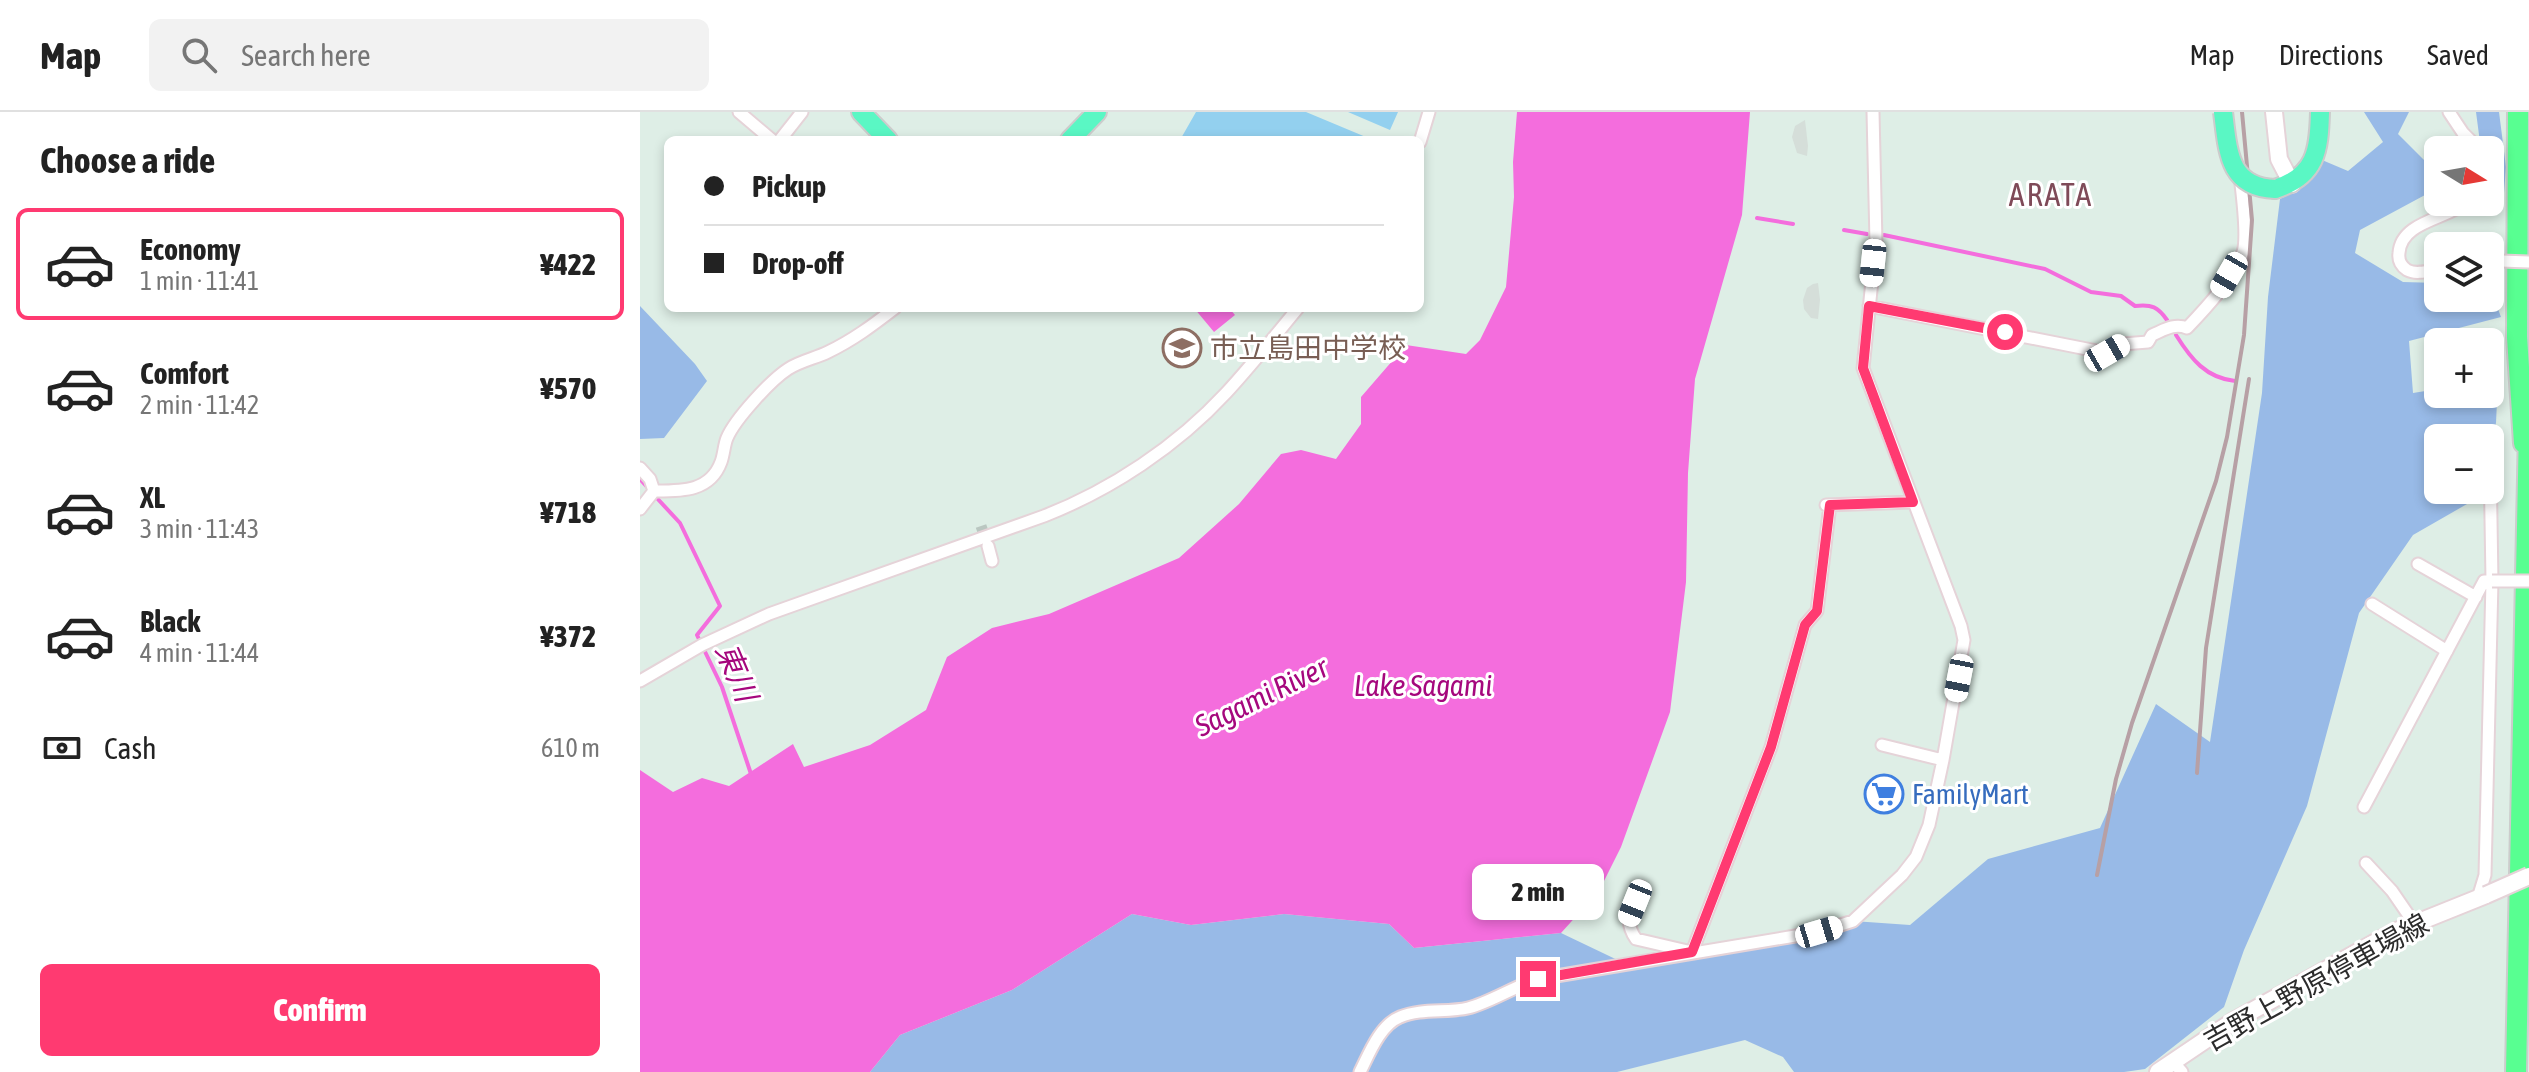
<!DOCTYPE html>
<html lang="en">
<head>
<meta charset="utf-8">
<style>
  :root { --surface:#fff; --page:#f2f2f2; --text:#222; --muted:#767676; --line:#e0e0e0; --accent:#ff3a71 }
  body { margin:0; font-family:"Asap Condensed","Noto Sans JP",sans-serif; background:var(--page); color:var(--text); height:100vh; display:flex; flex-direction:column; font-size:30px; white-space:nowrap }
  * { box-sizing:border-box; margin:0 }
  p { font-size:26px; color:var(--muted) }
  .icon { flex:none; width:44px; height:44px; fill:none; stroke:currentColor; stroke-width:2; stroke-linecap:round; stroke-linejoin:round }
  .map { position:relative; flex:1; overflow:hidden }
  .drawer { display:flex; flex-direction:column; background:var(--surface); width:640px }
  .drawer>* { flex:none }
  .hud { position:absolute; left:24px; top:24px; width:760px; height:176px; border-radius:12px; box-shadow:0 4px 12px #0003; display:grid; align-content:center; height:176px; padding:0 40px; background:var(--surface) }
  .needle { width:52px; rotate:101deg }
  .controls { position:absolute; left:1784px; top:24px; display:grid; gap:16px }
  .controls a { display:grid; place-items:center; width:80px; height:80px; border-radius:12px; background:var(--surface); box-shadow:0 4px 12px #0003; font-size:40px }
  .end { position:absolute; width:36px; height:36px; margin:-18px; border:10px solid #ff3a71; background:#fff; box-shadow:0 0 0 4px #fff }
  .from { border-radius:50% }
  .bubble { position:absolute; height:56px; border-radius:12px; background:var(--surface); box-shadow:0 4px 12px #0003; font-size:26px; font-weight:800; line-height:56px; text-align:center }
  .car { position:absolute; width:24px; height:48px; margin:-24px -12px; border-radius:10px; box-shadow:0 0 6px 2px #0007; background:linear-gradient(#fff 24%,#345 0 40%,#fff 0 76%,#345 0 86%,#fff 0) }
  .hud b { display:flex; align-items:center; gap:28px; height:76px; font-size:30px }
  .hud b+b { border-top:2px solid var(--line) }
  .hud i { width:20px; height:20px; background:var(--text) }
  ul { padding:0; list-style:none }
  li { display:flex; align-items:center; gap:24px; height:112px; margin:0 16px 12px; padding:0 24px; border:4px solid transparent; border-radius:12px }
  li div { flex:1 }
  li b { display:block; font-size:30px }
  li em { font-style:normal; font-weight:800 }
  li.selected { border-color:var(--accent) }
  li>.icon { width:72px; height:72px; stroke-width:1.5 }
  h2 { padding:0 40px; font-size:36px; line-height:96px }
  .pay { display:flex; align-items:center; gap:20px; height:88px; padding:0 40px; font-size:30px }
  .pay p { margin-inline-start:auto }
  .primary-button { display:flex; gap:16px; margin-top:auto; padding:16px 40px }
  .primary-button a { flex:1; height:92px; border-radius:12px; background:var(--accent); color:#fff; font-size:32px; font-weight:800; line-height:92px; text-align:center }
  header { display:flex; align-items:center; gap:48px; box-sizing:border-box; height:112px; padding:0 40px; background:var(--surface); border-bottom:2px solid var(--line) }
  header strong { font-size:38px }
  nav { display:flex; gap:44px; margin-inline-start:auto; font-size:28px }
  .search { width:560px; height:72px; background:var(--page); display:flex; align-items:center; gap:20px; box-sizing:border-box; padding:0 28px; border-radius:12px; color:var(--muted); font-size:30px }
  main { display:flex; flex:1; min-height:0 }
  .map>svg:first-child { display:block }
  .green { fill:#98bae7 }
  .pitch { fill:#93d0ef }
  .plaza { fill:#d5ded9 }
  .water { fill:#f46ddd }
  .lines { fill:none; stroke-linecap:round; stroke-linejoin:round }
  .stream { stroke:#f46ddd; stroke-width:4 }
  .street-tunnel { stroke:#bac7c1; stroke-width:11; stroke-dasharray:11 5.5; stroke-linecap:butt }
  .street-casing { stroke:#e5d3d8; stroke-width:15 }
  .secondary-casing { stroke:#e5d3d8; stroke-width:20 }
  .primary-casing { stroke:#ccc; stroke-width:22 }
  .highway-casing { stroke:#ccc; stroke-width:24 }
  .street { stroke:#fff; stroke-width:11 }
  .secondary { stroke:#fff; stroke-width:16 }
  .primary { stroke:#5af7c4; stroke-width:18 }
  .highway { stroke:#58ff91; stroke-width:20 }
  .rail { stroke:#b7a0a5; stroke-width:4 }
  .street-bridge-casing { stroke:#e5d3d8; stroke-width:15; stroke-linecap:butt }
  .secondary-bridge-casing { stroke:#e5d3d8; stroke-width:20; stroke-linecap:butt }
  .primary-bridge-casing { stroke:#ccc; stroke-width:22; stroke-linecap:butt }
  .street-bridge { stroke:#fff; stroke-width:11 }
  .secondary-bridge { stroke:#fff; stroke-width:16 }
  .primary-bridge { stroke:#5af7c4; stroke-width:18 }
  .route { stroke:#ff3a71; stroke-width:10 }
  .labels { text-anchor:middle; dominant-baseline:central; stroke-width:6; stroke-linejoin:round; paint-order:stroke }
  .education-label { font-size:28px; fill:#785e54; stroke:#fff; text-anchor:start }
  .shop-label { font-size:28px; fill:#366cbe; stroke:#fff; text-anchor:start }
  .street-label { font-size:28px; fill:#2c2c2c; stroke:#fff }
  .water-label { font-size:30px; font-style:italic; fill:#a5077d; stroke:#fff }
  .quarter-label { font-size:32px; letter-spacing:2px; fill:#7f4a58; stroke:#fff }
</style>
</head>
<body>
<header>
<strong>Map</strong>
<div class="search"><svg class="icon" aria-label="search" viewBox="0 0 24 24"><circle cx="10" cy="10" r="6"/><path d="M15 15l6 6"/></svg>Search here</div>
<nav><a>Map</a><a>Directions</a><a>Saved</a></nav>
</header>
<main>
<section class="drawer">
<h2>Choose a ride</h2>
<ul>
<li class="selected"><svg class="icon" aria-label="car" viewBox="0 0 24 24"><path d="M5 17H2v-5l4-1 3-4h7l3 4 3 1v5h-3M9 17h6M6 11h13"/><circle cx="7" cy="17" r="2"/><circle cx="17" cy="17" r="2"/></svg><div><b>Economy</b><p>1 min · 11:41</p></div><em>¥422</em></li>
<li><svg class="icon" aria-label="car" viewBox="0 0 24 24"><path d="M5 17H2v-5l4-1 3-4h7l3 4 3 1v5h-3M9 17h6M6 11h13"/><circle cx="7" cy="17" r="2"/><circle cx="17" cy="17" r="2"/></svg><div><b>Comfort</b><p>2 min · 11:42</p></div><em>¥570</em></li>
<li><svg class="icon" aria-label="car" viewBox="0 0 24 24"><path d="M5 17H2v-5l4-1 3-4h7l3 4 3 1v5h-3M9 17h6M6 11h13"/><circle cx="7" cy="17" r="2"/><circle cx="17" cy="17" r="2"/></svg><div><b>XL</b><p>3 min · 11:43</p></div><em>¥718</em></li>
<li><svg class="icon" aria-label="car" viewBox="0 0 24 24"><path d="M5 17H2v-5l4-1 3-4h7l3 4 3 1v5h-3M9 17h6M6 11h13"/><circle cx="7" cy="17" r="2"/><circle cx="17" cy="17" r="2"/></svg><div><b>Black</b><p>4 min · 11:44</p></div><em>¥372</em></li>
</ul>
<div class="pay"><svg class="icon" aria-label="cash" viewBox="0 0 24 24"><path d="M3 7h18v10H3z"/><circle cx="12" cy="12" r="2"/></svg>Cash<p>610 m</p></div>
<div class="primary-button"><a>Confirm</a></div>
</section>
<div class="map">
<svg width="1889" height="960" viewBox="0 0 1889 960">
  <rect width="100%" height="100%" fill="#deeee6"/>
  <path class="green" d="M1724,0H1769L1758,22L1798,62V76L1720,118L1715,141L1763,170L1798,171V186H1850V176L1861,205L1769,229L1773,281L1798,277V282H1850V268L1858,267L1856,311L1850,330V326H1798V378H1836L1834,388L1773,423L1719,501L1667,694L1604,838L1584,895L1505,957L1484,960H1154L1143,945L1105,928L977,960H230L260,923L372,878L492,802L551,813L644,802L749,812L774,836L921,821L988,853L1213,809L1270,813L1348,747L1460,716L1516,592L1570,630L1622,281L1628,185L1640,87C1660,77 1671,67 1682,48L1708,59L1743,30Z
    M1836,0H1859L1866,55L1863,94L1850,104L1848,90H1850V38H1841Z
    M0,194L55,252L67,269L24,326L0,327Z"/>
  <path class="pitch" d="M556,0H666L733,28H540Z
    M708,0H758L750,18Z"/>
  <path class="plaza" d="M1165,8L1168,34L1167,44L1157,41L1152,25L1155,14Z
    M1178,171L1180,188L1178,207L1171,206L1164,197L1163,188L1167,176L1173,172Z"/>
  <path class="water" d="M877,0H1110L1102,103L1055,267L1048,361L1046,470L1030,600L981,735L959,779L921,821L774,836L749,812L644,802L551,813L492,802L372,878L260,923L230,960H0V658L33,680L62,666L89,674L153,632L164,655L230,633L286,598L307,545L352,516L409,502L539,446L599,392L641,342L661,338L696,347L721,312V285L766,233L826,242L840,228L866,175L874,85L873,50Z
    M554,196H589L595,203L574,220Z"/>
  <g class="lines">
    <path class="stream" d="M1117,106L1153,112
      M1204,118L1227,122
      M1244,123L1405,157L1451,180L1481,184L1495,194C1512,192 1518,195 1527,208
      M1536,223C1551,247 1566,266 1595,269
      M0,367L9,377
      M15,384L40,411L80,494L57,523L82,575L111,662"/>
    <path class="street-tunnel" d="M341,414L348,434"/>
    <g class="street-casing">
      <path id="street" d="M99,0L132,28
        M1809,0L1823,21L1840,38
        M140,28L162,0
        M780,30L789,0
        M1798,157C1788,159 1776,163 1767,158C1761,154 1758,148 1759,141C1761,109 1808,107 1827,90
        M1229,194L1467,241L1483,232L1508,230L1512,223C1524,218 1534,211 1547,216C1567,195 1593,167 1603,140C1608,125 1602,81 1600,64
        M0,356L10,367L14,379
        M14,379C41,379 70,380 81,350C84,342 84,333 87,326C95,307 131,268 148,257C160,249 176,246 188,240C213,228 233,213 255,196
        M1186,393L1273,390
        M0,397L14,379
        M348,434L352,449
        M1778,452L1836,485
        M1732,492L1807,539
        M0,569L62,533L129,502L404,404C471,378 537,334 586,281C611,254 634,225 658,196
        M1242,633L1303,648
        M1724,695L1844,469H1852
        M1726,751L1752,779L1774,811
        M1001,775C993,795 982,807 996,827L1052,840L1131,635L1165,513L1177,499L1190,393
        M1838,786L1845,763L1852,469L1850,346
        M1534,951L1542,960
        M720,960C729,942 740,913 760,905C781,896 807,901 828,896C849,891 875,874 898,867L1179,820L1213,809L1262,763L1276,745L1289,713L1303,648L1324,528L1321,514L1223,256L1236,130L1233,0"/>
    </g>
    <g class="secondary-casing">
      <path id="secondary" d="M1634,0L1639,47L1652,72
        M1518,960L1592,910L1754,820L1846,783"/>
    </g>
    <g class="primary-casing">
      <path id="primary" d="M221,0L248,28
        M430,28L457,0
        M1635,77C1676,64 1679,39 1680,0"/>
    </g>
    <g class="highway-casing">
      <path id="highway" d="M1878,0L1877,225L1884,331
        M1876,960L1889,316"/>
    </g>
    <use href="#street" class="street"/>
    <use href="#secondary" class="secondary"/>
    <use href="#primary" class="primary"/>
    <use href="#highway" class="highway"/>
    <path class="rail" d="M1557,661L1566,536L1609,267
      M1457,763L1476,667L1492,611L1576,369L1587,325L1604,223L1612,108L1602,0"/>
    <g class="street-bridge-casing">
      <path id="street-bridge" d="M1861,149L1889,150
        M1852,469H1889"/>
    </g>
    <g class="secondary-bridge-casing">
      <path id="secondary-bridge" d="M1846,783L1889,764"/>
    </g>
    <g class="primary-bridge-casing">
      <path id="primary-bridge" d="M1583,0C1588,39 1588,75 1635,77"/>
    </g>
    <use href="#street-bridge" class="street-bridge"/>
    <use href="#secondary-bridge" class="secondary-bridge"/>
    <use href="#primary-bridge" class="primary-bridge"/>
  </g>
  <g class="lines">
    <path class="route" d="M898,867L1052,840L1131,635L1165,513L1177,499L1190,393L1273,390L1223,256L1229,194L1365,220"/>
  </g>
  <defs>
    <g id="school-ring" transform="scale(2)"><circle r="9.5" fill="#fff" stroke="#8d6e63" stroke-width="1.5"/><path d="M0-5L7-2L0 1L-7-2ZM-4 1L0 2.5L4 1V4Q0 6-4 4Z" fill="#8d6e63"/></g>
    <g id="supermarket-ring" transform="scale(2)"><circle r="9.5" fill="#fff" stroke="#3f7fe0" stroke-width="1.5"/><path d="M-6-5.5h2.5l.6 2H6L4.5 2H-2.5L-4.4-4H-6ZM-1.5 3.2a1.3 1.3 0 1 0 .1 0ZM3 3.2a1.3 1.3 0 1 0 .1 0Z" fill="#3f7fe0"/></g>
  </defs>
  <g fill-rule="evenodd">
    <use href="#school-ring" x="542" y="236"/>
    <use href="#supermarket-ring" x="1244" y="682"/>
  </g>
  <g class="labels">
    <g class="education-label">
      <text x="570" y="236">市立島田中学校</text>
    </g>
    <g class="shop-label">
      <text x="1272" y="682">FamilyMart</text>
    </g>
    <g class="street-label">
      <text transform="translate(1676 870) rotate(-29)">吉野上野原停車場線</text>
    </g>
    <g class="water-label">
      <text transform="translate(97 560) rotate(67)">東川</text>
      <text x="783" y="573">Lake Sagami</text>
      <text transform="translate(621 584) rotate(-26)">Sagami River</text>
    </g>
    <g class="quarter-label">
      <text x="1411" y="82">ARATA</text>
    </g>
  </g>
</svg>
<div class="controls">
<a><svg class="needle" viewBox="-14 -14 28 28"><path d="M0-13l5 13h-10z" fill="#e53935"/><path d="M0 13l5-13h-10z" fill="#767676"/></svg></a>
<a><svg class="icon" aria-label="layers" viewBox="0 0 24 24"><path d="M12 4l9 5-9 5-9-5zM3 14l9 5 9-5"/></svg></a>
<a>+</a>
<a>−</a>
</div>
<i class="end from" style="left:1365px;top:220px"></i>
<i class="end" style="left:898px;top:867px"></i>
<div class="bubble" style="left:832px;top:752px;width:132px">2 min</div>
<i class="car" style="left:1233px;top:151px;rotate:186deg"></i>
<i class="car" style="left:1589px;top:163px;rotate:210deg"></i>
<i class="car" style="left:1467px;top:241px;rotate:60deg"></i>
<i class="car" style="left:1319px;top:566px;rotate:191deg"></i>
<i class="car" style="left:995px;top:791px;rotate:202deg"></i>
<i class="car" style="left:1179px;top:820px;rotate:73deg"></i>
<div class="hud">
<b><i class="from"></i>Pickup</b>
<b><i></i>Drop-off</b>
</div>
</div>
</main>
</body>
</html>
